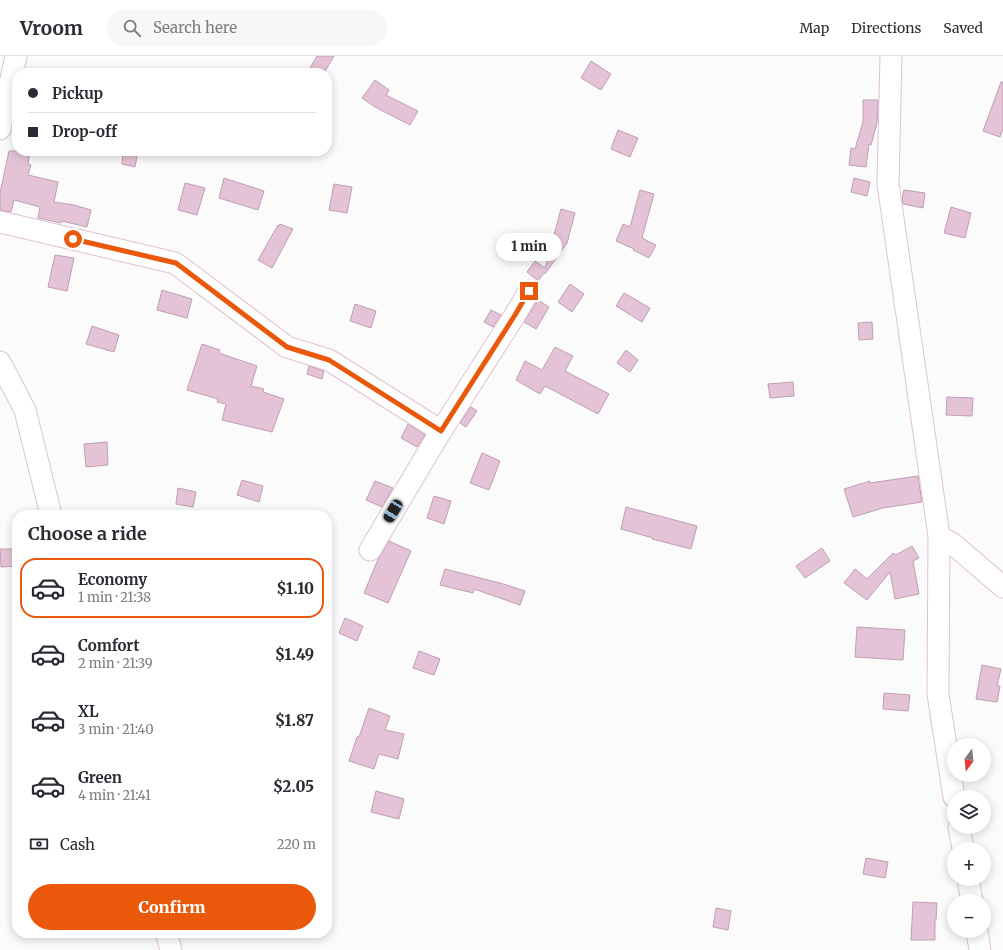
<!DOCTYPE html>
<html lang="en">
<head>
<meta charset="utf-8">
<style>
  :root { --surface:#fff; --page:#f7f7f7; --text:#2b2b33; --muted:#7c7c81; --line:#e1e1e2; --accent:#ea580c }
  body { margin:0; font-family:Merriweather,serif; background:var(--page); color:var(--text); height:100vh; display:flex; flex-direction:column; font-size:15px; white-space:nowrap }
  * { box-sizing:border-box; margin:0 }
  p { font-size:13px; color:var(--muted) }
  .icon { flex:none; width:22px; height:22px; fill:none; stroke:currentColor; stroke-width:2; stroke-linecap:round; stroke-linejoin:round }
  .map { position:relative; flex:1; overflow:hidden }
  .side { position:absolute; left:12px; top:454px; width:320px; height:428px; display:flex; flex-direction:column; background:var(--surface); border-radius:16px; box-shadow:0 2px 10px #0003 }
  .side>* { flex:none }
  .guide { position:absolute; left:12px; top:12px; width:320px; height:88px; border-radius:16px; box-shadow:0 2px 10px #0003; display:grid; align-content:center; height:88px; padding:0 16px; background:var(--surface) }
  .needle { width:26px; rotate:195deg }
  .buttons { position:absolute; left:947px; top:682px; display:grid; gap:8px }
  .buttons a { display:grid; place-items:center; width:44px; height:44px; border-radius:50%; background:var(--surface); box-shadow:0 2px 10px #0003; font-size:20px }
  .end { position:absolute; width:18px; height:18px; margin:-9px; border:5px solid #ea580c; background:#fff; box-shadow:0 0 0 2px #fff }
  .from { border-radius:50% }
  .bubble { position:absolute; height:28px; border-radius:14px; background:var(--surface); box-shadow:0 2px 10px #0003; font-size:13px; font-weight:800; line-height:28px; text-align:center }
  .car { position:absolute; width:12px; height:24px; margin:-12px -6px; border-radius:5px; box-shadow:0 0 3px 1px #0007; background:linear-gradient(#222 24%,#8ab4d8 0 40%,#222 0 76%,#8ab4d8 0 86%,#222 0) }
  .guide b { display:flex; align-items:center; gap:14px; height:38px; font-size:15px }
  .guide b+b { border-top:1px solid var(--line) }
  .guide i { width:10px; height:10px; background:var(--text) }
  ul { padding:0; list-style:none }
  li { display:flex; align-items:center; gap:12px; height:60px; margin:0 8px 6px; padding:0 8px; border:2px solid transparent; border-radius:16px }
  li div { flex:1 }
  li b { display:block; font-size:15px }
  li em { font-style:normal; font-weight:800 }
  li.selected { border-color:var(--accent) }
  li>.icon { width:36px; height:36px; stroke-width:1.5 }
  h2 { padding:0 16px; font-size:18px; line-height:48px }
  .pay { display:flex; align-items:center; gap:10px; height:44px; padding:0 16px; font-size:15px }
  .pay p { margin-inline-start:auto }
  .primary-button { display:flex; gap:8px; margin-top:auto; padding:8px 16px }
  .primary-button a { flex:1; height:46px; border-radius:24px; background:var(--accent); color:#fff; font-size:16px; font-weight:800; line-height:46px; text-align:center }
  header { display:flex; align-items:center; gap:24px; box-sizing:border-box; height:56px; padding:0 20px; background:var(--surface); border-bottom:1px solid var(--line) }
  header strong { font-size:19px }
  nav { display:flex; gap:22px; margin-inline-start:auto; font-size:14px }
  .search { width:280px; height:36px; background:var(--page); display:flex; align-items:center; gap:10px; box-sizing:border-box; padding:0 14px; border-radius:22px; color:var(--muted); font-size:15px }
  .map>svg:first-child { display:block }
  .building { fill:#e5c3d7; stroke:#bf9fb2 }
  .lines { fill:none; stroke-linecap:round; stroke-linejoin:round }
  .minor-casing { stroke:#e2c1d5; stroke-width:23 }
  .minor { stroke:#fff; stroke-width:21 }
  .route { stroke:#ea580c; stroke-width:5 }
</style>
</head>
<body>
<header>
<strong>Vroom</strong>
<div class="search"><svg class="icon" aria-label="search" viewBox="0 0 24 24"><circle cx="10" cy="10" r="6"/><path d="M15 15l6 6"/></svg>Search here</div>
<nav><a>Map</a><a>Directions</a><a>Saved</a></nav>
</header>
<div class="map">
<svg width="1003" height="894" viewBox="0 0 1003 894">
  <rect width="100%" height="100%" fill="#fbfbfb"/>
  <path class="building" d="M317,0H334L324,17H307Z
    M591,5L611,18L601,34L581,22Z
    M375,24L389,34L386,39L418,55L410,69L375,51L362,42Z
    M1001,26H1003V73L1000,81L983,75Z
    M863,44H878L877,67L871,89L869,88L866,111L849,109L851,92L855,93L863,66Z
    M618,74L638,82L630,101L611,93Z
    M9,95H30L28,108L31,109L28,119L58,126L54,146L74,149L91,154L87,171L62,165L61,167L38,162L40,151L14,144L11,156L0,154V137Z
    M123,95H138L135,111L122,108Z
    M224,122L264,135L258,154L219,142Z
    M854,122L870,126L867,140L851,136Z
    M185,127L205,132L197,159L178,154Z
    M334,128L352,131L347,157L329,154Z
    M640,134L654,138L642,182L656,189L649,202L633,194L634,193L616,185L623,168L630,171Z
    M904,134L925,137L923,152L903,148L902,142Z
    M951,151L971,157L965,182L944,177Z
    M561,153L575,157L567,187L545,218L544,217L538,225L527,216L535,205L545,212Z
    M280,168L293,173L272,212L258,204L278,169L279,170Z
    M55,199L74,202L67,235L48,231Z
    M570,228L584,238L572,256L558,246Z
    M162,234L192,243L187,262L157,254Z
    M624,237L650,252L642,266L616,250Z
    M538,244L549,251L536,273L524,266Z
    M355,248L376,255L371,272L350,265Z
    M491,254L501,259L493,271L484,266Z
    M872,266L873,283L859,284L858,267Z
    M92,270L119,279L114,296L86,288Z
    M202,288L220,294L219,297L257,310L251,330L264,333L263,336L284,343L272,376L222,364L226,348L217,346L218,343L187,334Z
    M555,291L573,300L565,315L609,338L598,358L545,330L540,338L516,324L525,305L542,314Z
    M626,294L638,304L630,316L617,307Z
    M309,310L324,315L322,323L307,318Z
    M793,326L794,340L770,342L768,328Z
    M947,341L973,342L972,360L946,359Z
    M471,351L477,355L466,371L460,367Z
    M408,368L425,379L417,391L401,382Z
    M107,386L108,409L86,411L84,388Z
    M482,397L500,405L489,434L470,427Z
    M918,420L922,446L883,452L853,461L844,433L870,425V427Z
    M242,424L263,430L259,446L237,439Z
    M375,425L393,432L382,451L366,444Z
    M178,432L196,436L193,451L176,448Z
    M434,440L451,445L444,468L427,462Z
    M626,451L697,470L691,493L652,483L653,482L621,473Z
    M389,485L411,495L388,547L364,537L379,501Z
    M912,490L919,502L913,505L919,538L895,543L890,516L867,544L844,527L855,513L867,523L893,497L896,499Z
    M822,492L830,505L805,522L796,510Z
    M0,493H17V510L1,511Z
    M445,513L500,527L525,535L520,549L474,533L473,537L440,529Z
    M345,562L363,570L357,585L339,577Z
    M857,571L905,574L903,604L855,601Z
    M419,595L440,603L434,619L413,612Z
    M982,609L1001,613L997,630H1000L997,646L976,643Z
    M884,637L910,639L908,655L883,653Z
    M369,652L390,660L385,674L404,678L398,703L379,698L374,713L349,705L357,681H359Z
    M376,735L404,743L399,763L371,756Z
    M866,802L888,806L885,822L863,818Z
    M913,846L937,847L936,864H935V884H911Z
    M716,852L731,855L728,874L713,871Z"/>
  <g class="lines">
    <g class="minor-casing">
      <path id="minor" d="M891,0L888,128L939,480L938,638L954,741
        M0,73L16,0
        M0,166L175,207L287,291L329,304L441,375
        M0,306L25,354L51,459
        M939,480L953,488L1003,531
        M370,494L441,375L515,259L529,235
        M959,771L963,793
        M968,823L972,845
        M977,875L980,894
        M166,877L171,894"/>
    </g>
    <use href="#minor" class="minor"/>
  </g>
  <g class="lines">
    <path class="route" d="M73,183L176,207L287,291L329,304L441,375L515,259L529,235"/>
  </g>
</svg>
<div class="buttons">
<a><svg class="needle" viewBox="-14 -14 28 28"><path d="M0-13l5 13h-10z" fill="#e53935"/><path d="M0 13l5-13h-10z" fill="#7c7c81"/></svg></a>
<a><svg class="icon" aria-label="layers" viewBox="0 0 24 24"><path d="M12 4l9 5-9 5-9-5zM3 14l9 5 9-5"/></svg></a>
<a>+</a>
<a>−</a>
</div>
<i class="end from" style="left:73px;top:183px"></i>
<i class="end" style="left:529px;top:235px"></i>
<div class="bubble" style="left:496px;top:177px;width:66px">1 min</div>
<i class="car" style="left:393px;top:455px;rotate:211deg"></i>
<div class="guide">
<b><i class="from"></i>Pickup</b>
<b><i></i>Drop-off</b>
</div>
<section class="side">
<h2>Choose a ride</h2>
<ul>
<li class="selected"><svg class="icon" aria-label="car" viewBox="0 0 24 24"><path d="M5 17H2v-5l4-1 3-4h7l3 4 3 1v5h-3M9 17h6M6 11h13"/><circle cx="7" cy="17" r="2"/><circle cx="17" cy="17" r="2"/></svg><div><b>Economy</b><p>1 min · 21:38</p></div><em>$1.10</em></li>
<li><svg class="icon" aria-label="car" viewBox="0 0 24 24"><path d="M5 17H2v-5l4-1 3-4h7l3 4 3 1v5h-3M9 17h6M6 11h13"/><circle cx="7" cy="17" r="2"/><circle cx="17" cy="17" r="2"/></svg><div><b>Comfort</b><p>2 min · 21:39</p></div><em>$1.49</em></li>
<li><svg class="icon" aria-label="car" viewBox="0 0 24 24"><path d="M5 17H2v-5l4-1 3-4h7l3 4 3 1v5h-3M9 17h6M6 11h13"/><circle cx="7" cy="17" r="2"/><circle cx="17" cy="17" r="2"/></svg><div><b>XL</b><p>3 min · 21:40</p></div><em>$1.87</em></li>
<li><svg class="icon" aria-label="car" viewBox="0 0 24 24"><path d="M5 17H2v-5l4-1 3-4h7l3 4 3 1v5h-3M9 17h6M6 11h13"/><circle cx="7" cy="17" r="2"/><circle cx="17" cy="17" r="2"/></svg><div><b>Green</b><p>4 min · 21:41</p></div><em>$2.05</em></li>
</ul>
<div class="pay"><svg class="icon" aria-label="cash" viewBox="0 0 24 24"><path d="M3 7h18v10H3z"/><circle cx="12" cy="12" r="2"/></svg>Cash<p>220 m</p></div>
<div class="primary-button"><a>Confirm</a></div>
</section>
</div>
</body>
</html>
